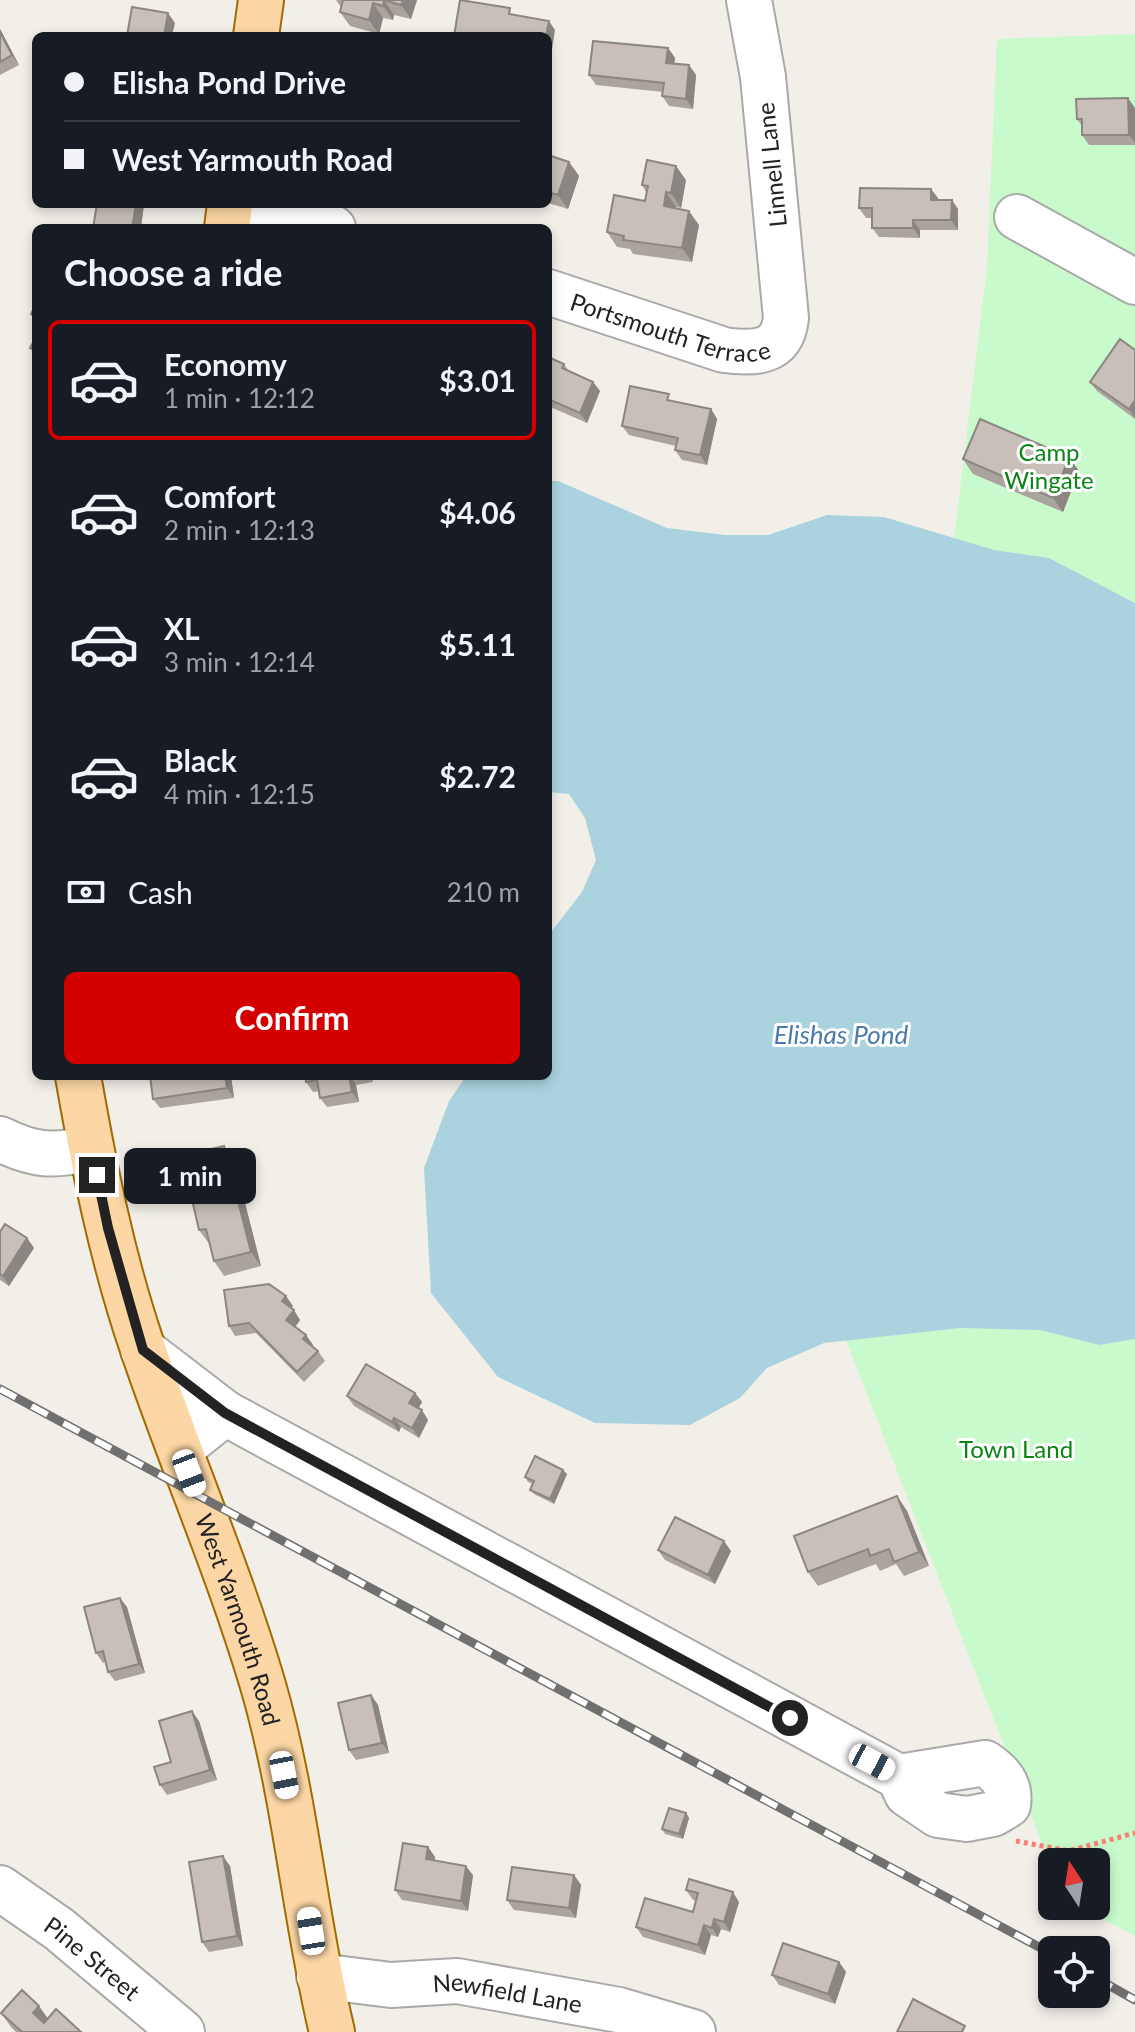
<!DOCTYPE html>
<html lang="en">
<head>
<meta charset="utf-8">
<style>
  :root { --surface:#171b24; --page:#242831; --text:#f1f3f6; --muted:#9ea1a6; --line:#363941; --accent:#d40000 }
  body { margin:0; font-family:Lato,sans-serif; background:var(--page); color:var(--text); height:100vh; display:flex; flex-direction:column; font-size:30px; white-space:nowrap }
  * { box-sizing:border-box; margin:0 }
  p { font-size:26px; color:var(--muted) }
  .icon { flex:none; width:44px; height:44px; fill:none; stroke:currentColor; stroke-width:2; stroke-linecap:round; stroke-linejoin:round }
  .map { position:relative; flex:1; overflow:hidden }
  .panel { position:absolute; left:32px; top:224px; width:520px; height:856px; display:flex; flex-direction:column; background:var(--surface); border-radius:12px; box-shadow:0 4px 12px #0003 }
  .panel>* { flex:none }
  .top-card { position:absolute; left:32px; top:32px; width:520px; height:176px; border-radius:12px; box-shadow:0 4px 12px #0003; display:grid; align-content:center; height:176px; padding:0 32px; background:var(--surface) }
  .needle { width:52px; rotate:348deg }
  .tools { position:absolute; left:1038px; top:1848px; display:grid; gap:16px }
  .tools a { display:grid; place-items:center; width:72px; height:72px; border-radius:12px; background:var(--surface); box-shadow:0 4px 12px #0003; font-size:40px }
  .end { position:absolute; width:36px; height:36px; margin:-18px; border:10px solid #222; background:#fff; box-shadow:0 0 0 4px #fff }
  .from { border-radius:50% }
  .bubble { position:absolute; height:56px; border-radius:12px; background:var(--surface); box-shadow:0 4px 12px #0003; font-size:26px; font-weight:700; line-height:56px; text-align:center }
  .car { position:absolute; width:24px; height:48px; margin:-24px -12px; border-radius:10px; box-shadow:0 0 6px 2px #0007; background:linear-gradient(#fff 24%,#345 0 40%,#fff 0 76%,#345 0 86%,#fff 0) }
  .top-card b { display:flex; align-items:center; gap:28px; height:76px; font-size:30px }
  .top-card b+b { border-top:2px solid var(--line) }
  .top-card i { width:20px; height:20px; background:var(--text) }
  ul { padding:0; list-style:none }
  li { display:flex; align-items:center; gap:24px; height:120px; margin:0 16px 12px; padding:0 16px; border:4px solid transparent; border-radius:12px }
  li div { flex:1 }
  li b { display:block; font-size:30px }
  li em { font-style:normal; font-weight:700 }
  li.on { border-color:var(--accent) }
  li>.icon { width:72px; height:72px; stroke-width:1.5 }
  h2 { padding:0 32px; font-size:36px; line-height:96px }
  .pay { display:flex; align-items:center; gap:20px; height:88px; padding:0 32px; font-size:30px }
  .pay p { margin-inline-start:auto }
  .primary-button { display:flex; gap:16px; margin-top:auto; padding:16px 32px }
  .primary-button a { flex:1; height:92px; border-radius:12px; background:var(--accent); color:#fff; font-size:32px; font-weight:700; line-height:92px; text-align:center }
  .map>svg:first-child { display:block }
  .park { fill:#c8facc }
  .water { fill:#aad3df }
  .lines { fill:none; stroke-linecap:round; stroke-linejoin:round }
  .minor-casing { stroke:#a9a9a9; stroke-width:48 }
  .major-casing { stroke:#a06b00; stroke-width:48 }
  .path { stroke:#fa8072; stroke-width:5; stroke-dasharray:4 4; stroke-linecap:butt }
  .minor { stroke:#fff; stroke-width:44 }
  .major { stroke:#fcd6a4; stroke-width:44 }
  .rail-casing { stroke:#707070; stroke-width:9 }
  .rail { stroke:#fff; stroke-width:6; stroke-dasharray:18; stroke-linecap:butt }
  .wall { fill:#aba49e }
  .shaded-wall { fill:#8b8681 }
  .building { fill:#c7bfb8; stroke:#8b8681; stroke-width:2 }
  .route { stroke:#222; stroke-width:10 }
  .labels { text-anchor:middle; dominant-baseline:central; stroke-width:6; stroke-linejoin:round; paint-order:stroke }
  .street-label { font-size:24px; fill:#222; stroke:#fff }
  .park-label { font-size:24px; fill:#0c8416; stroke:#fff }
  .water-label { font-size:26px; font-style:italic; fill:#4a7aab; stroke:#fff }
</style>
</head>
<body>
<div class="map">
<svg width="1135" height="2032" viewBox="0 0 1135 2032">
  <rect width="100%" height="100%" fill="#f2efe9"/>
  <path class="park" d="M1135,34V603L1128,598L954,539L987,267L997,39Z
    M960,1328L1040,1330L1099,1345L1135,1339V1936L1080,1906H1096V1862H1052V1869L846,1340Z"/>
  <path class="water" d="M548,481H558L667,528L725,535H768L827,515L884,517L994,550L1049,558L1135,603V1339L1099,1345L1040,1330L960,1328L824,1343L767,1368L740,1398L690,1425L595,1423L498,1377L431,1293L424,1168L449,1101L466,1076H548V936L582,892L596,860L585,818L569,794L548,792Z"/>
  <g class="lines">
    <g class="minor-casing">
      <g id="minor">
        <path d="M241,204L333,228"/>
        <path d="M1017,217L1135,282"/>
        <path id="s1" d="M548,292L724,350C754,354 782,354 786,318L763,77L749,0"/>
        <path d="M0,1139C35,1156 53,1157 91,1148"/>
        <path d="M143,1350L225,1413"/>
        <path d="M180,1449L225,1413L899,1777L985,1763C1001,1774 1011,1785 1008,1805L993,1814L967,1819L938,1815L907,1794L899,1777"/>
        <path id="s2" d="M0,1888L59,1929L182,2032"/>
        <path id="s3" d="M319,1976L391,1985L457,1981L619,2010L693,2032"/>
      </g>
    </g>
    <g class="major-casing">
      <g id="major">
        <path d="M256,36L261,0"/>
        <path d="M227,228L230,204"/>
        <path id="s4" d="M78,1076C94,1167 112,1258 142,1346C180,1459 228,1568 262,1682C296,1797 304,1916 332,2032"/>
      </g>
    </g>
    <path class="path" d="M1016,1841L1068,1851L1135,1833"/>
    <use href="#minor" class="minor"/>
    <use href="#major" class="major"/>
    <g class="rail-casing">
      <path id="rail" d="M0,1389L1052,1954
        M1096,1978L1135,2000"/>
    </g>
    <use href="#rail" class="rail"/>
  </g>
  <path class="wall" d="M336,0H417L411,19L394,15L393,20L383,18L379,34L350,26L340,12L341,7Z
    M0,29L19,65L0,75Z
    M668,48L675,58L674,64L689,65L696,75L693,109L669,106L662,96L663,92L596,85L589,75Z
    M1135,108V145H1089L1082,135V126L1077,119Z
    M548,155L569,162L579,176L568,209L548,203Z
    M686,180L681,208L676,207V208L699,225L692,262L633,254L630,249L617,247L607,232L645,201L646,192L642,185Z
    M931,189L938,200L958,209V230H920V238L879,237L872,228V218H866L859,208Z
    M87,204H144L141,228L96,207L88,206Z
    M1135,350V419L1097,391L1090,382Z
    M548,357L564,364L568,370L593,382L600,391L587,423L548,406Z
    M674,401L711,409L717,419L707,465L682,460L675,450L676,446L629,435L622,426Z
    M963,459L1079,471L1063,512L973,474Z
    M150,1076H231L234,1098L160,1108L153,1099Z
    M305,1076H372L373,1082L356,1085L359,1102L327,1107L320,1098L319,1091L313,1092L306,1082Z
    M224,1146L234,1160L261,1266L224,1276L214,1261L210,1245L199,1230L201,1202L190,1187Z
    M0,1232L27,1238L34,1248L9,1286L0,1280Z
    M293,1306L291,1308L300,1320L295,1327L306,1335L313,1345L312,1346L318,1351L325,1361L304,1382L256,1333L235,1336L229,1326Z
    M415,1393L422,1402L418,1408L428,1420L419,1438L401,1427L399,1432L354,1406L347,1396Z
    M567,1474L554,1504L534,1494L530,1490L533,1484L528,1482L525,1477Z
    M897,1496L907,1511L929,1566L904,1576L896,1564L880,1571L876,1564L818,1586L808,1572Z
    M658,1550L731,1551L715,1584L665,1560Z
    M127,1607L145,1673L115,1681L108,1672L106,1662L103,1663L96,1653Z
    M371,1695L378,1705L389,1753L356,1760L349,1750Z
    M199,1721L217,1780L167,1795L160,1785L171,1762Z
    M686,1813L689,1818L683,1839L665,1834L662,1829Z
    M428,1847L435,1857V1861L473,1875L468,1911L402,1900L395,1890Z
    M230,1866L243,1946L209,1952L202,1942Z
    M574,1875L581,1885L576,1918L514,1910L507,1900Z
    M686,1890L739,1902L730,1932L721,1929L718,1937L711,1935L705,1955L643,1937L636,1927L693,1912L696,1901L693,1900Z
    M839,1962L846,1972L835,2004L779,1985L772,1975Z
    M1,2013L48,2019L81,2032H16L11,2027Z"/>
  <path class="shaded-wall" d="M384,0L394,15L393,20L383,6Z
    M403,0H417L411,19L401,5Z
    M373,3L383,18L379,34L369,20Z
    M168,13L175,23L172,36H164Z
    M549,21L555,30L549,69L548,36H546Z
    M0,29L19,65L12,55L0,32Z
    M668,48L675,58L673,73L666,63Z
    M689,65L696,75L693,109L686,99Z
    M1128,98L1135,108V143L1129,135Z
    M569,162L579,176L568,209L558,195Z
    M676,166L686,180L681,208L671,193Z
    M931,189L938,198V209L931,200Z
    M666,192L676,207L674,220L664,206Z
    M952,200L958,209V230L951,220Z
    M136,204H144L141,228H132Z
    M689,211L699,225L692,262L682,248Z
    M913,220L920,230V238L913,228Z
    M593,382L600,391L587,423L580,413Z
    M1135,400V418L1129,409Z
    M711,409L717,419L707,465L700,455Z
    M1069,457L1079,471L1063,512L1053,498Z
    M225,1076H231L234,1098L227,1088Z
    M350,1076L356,1085L359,1102L352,1092Z
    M224,1146L234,1160L261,1266L251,1252Z
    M27,1238L34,1248L9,1286L3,1276Z
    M286,1296L293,1306L289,1311L282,1301Z
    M294,1310L300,1320L293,1330L286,1320Z
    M306,1335L313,1345L310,1349L303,1339Z
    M415,1393L422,1402L416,1413L409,1403Z
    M422,1410L428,1420L419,1438L412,1428Z
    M394,1418L401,1427L399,1432L392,1422Z
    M563,1470L567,1474L554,1504L550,1499Z
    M897,1496L907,1511L929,1566L919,1552Z
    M724,1541L731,1551L715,1584L708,1575Z
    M120,1598L127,1607L145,1673L139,1664Z
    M371,1695L378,1705L389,1753L382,1743Z
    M192,1711L199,1721L217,1780L210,1770Z
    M686,1813L689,1818L683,1839L679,1834Z
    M428,1847L435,1857L433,1869L426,1859Z
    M223,1856L230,1866L243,1946L237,1936Z
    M466,1866L473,1875L468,1911L461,1901Z
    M574,1875L581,1885L576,1918L569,1908Z
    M733,1892L739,1902L730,1932L724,1922Z
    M714,1919L721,1929L718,1937L712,1928Z
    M704,1925L711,1935L705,1955L698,1945Z
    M839,1962L846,1972L835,2004L828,1994Z
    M39,2006L49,2020L43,2027L33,2013Z"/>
  <path class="building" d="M343,0H403L401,5L384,0L383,6L373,3L369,20L340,12Z
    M460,0L510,8L509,14L549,21L546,36H454Z
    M132,7L168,13L164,36H127Z
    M0,32L12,55L0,62Z
    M593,41L668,48L666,63L689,65L686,99L662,96L664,83L589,75Z
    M1128,98L1129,135H1082V119H1077L1076,99Z
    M548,155L569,162L558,195L548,192Z
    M647,160L676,166L671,193L666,192L664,206L689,211L682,248L623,240L624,236L607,232L614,195L645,201L648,186L642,185Z
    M860,188L931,189V200H952L951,220H913V228H872V208H859Z
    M97,204H136L132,228H93Z
    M36,304V317L31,314Z
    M36,337V351L30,348Z
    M1120,339L1135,350V400L1129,409L1090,382Z
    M548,357L564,364L562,368L593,382L580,413L548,399Z
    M630,386L669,394L667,400L711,409L700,455L675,450L678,438L622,426Z
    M980,419L1069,457L1053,498L963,459Z
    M150,1076H225L227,1088L153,1099Z
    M305,1076H349L352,1092L320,1098L317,1080L306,1082Z
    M224,1146L251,1252L214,1261L206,1229L199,1230L193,1204L201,1202L197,1184L190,1187L182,1156Z
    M5,1224L27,1238L3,1276L0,1274V1232Z
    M269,1284L286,1296L282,1301L294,1310L286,1320L306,1335L303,1339L318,1351L297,1372L249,1323L229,1326L224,1290Z
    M366,1364L415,1393L409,1403L422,1410L412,1428L394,1418L392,1422L347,1396Z
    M535,1456L563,1470L550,1499L530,1490L534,1481L525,1477Z
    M897,1496L919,1552L894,1562L889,1549L870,1556L868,1549L808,1572L794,1536Z
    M675,1517L724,1541L708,1575L658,1550Z
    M120,1598L139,1664L108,1672L103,1651L96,1653L84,1607Z
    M371,1695L382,1743L349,1750L338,1703Z
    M192,1711L210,1770L160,1785L154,1767L171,1762L159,1721Z
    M669,1808L686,1813L679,1834L662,1829Z
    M403,1843L428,1847L426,1859L466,1866L461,1901L395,1890Z
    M223,1856L237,1936L202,1942L189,1862Z
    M512,1867L574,1875L569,1908L507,1900Z
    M689,1879L733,1892L724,1922L714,1919L712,1928L704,1925L698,1945L636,1927L645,1898L693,1912L698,1893L686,1890Z
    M783,1943L839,1962L828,1994L772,1975Z
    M22,1990L39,2006L33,2013L44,2023L56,2009L81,2032H22L1,2013Z
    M913,1999L965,2026L962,2032H897Z"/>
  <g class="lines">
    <path class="route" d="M97,1175L108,1228L143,1350L225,1413L790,1718"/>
  </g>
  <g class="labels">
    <g class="street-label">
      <text transform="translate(771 165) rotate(-96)">Linnell Lane</text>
      <text stroke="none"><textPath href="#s1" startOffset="128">Portsmouth Terrace</textPath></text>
      <text stroke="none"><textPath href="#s4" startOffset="568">West Yarmouth Road</textPath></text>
      <text stroke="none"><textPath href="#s2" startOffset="116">Pine Street</textPath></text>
      <text stroke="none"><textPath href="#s3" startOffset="190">Newfield Lane</textPath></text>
    </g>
    <g class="park-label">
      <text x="1049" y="451">Camp<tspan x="1049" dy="28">Wingate</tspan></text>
      <text x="1016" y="1448">Town Land</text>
    </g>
    <g class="water-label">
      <text x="841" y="1034">Elishas Pond</text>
    </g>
  </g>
</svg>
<div class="tools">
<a><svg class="needle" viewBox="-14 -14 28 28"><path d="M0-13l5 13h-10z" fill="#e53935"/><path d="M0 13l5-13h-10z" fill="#9ea1a6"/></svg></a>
<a><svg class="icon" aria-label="locate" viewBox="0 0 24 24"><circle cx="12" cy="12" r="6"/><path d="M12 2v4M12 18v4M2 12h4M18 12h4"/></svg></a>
</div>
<i class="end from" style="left:790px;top:1718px"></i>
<i class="end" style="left:97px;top:1175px"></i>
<div class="bubble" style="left:124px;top:1148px;width:132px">1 min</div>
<i class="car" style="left:189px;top:1473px;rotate:159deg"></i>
<i class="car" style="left:872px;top:1762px;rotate:118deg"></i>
<i class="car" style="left:284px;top:1775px;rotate:169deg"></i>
<i class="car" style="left:311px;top:1931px;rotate:351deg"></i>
<div class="top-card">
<b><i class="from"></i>Elisha Pond Drive</b>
<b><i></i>West Yarmouth Road</b>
</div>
<section class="panel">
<h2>Choose a ride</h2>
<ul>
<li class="on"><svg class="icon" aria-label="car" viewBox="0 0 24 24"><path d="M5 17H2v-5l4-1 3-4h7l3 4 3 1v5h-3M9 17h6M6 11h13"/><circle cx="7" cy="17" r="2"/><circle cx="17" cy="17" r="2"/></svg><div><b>Economy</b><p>1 min · 12:12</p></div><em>$3.01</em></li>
<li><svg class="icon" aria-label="car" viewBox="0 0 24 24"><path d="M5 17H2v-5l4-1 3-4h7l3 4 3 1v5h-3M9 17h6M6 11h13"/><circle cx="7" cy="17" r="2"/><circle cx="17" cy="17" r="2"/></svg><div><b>Comfort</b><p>2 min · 12:13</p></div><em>$4.06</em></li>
<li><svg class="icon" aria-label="car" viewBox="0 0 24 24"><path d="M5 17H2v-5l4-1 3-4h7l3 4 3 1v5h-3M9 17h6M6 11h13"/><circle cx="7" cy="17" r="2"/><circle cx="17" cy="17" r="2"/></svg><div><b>XL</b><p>3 min · 12:14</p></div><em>$5.11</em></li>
<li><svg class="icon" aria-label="car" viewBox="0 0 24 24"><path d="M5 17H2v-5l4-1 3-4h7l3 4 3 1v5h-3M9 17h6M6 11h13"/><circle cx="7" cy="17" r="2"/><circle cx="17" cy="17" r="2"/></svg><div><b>Black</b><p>4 min · 12:15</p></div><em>$2.72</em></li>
</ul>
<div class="pay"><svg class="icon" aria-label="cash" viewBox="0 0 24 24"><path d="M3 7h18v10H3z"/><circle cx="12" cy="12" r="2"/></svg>Cash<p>210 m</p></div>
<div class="primary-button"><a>Confirm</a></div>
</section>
</div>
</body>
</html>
